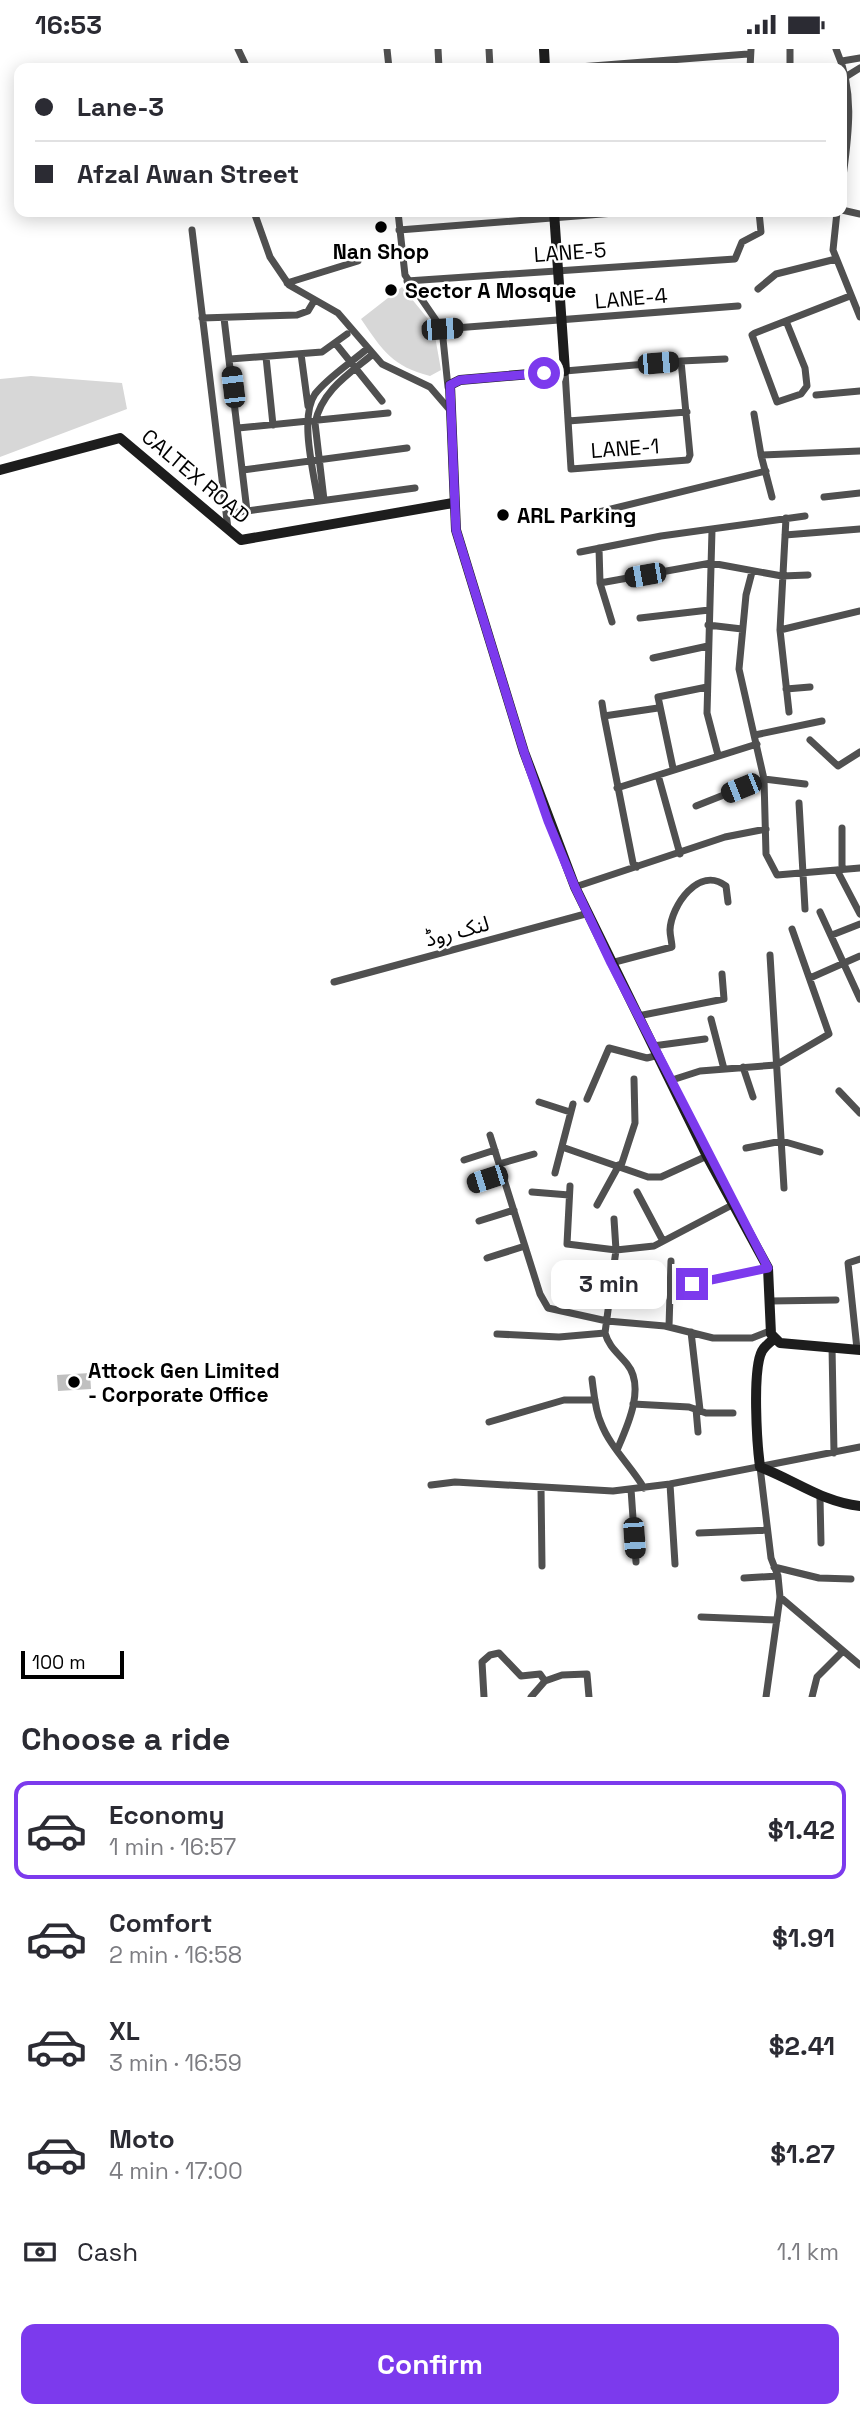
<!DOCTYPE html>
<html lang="en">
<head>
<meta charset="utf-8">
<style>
  :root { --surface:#fff; --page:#f7f7f7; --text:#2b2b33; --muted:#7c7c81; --line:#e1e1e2; --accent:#7c3aed }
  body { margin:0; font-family:"Space Grotesk","Noto Sans Arabic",sans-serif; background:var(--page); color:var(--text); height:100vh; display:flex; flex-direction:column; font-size:26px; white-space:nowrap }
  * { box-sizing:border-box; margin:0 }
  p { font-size:23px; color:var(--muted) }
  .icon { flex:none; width:38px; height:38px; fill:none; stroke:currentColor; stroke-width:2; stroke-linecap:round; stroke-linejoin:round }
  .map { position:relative; height:1648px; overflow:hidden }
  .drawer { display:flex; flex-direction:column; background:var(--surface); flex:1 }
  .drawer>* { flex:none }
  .banner { position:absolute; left:14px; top:14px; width:833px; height:154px; border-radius:14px; box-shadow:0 4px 18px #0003; display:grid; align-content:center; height:154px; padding:0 21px; background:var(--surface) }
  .scale { position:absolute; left:21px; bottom:18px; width:103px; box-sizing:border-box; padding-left:7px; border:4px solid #000; border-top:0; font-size:19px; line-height:24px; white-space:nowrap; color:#000; -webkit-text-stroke:5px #fff; paint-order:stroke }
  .end { position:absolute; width:32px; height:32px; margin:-16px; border:9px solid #7c3aed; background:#fff; box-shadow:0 0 0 4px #fff }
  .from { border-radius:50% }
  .bubble { position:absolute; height:49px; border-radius:14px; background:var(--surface); box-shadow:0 4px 18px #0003; font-size:23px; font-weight:700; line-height:49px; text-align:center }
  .car { position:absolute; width:21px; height:42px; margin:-21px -10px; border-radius:9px; box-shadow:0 0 5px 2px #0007; background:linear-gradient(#222 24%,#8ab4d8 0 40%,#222 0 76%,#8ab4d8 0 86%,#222 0) }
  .banner b { display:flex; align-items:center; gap:24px; height:66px; font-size:26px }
  .banner b+b { border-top:2px solid var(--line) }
  .banner i { width:18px; height:18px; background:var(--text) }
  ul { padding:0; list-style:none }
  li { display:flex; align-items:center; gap:21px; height:98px; margin:0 14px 10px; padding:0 7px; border:4px solid transparent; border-radius:14px }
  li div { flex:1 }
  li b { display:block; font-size:26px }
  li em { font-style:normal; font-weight:700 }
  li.selected { border-color:var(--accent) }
  li>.icon { width:63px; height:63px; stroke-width:1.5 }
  h2 { padding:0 21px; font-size:32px; line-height:84px }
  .pay { display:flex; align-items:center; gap:18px; height:77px; padding:0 21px; font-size:26px }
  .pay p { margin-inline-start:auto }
  .cta { display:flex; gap:14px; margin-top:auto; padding:14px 21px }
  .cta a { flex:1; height:80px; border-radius:14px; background:var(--accent); color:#fff; font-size:28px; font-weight:700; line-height:80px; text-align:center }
  .status { display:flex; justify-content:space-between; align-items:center; height:49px; padding:0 35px; background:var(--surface); direction:ltr }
  .status svg { height:19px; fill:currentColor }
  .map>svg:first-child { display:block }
  .green { fill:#d7d7d7 }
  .building { fill:#c0c0c0 }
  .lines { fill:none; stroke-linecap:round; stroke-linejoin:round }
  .street { stroke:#505050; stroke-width:7 }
  .secondary { stroke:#1d1d1d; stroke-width:10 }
  .route { stroke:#7c3aed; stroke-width:9 }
  .poi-dot { fill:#000; stroke:#fff; stroke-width:2.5 }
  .labels { text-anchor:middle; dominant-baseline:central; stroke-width:5; stroke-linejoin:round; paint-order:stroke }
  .poi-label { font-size:21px; font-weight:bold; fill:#000; stroke:#fff; text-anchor:start }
  .street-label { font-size:21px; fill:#000; stroke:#fff }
</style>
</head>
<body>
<div class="status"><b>16:53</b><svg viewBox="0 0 49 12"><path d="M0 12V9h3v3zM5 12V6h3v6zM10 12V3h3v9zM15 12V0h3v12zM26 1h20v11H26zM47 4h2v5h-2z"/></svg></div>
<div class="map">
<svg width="860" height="1648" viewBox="0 0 860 1648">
  <rect width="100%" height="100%" fill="#fff"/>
  <path class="green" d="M402,238L433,276L441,321L430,327C392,317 383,302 361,270Z
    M31,327L122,334L127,360L0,408V330Z"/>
  <path class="building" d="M90,1324L91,1340L58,1342L57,1326Z"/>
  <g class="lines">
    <path class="street" d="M238,0L247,19
      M387,0L389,19
      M438,0L439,19
      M489,0L490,19
      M790,0V19
      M836,0C856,44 848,89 842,135
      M842,12L860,9
      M566,19L748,5
      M750,19L751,0
      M847,27L860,19
      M842,161L860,165
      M254,163L270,208L289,236L338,264L382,315L430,338L449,360
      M398,163L405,226L442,280L448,338
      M837,163L833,201L860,268
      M192,181L228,480
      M399,181L627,163
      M407,232L735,210L742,193L761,183L759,163
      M287,234L358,212
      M758,240L776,225L836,210
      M202,269L297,266L308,262L314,252
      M224,269L247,462
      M786,272L805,319L807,337L801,345L777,353L752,286L755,284L850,247
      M442,280L738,257
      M336,295L382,352
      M301,305L308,357
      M266,308L273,376
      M230,310L322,303L347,285
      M681,312L565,322L571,420L688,411L690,406L681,312L725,310
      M816,346L860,342
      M754,365L761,406L860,402
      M568,372L687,363
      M238,379L388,364
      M761,406L772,448
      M243,421L407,399
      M824,448L860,444
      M324,451L315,374C322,341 349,325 373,305
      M318,452C314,425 299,368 315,345C328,328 352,313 368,299
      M232,464L415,439
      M595,464L766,422
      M786,469L780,581L789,663
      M712,481L707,664L718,706
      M785,486L860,480
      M599,499L600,534L612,573
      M580,503L661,487L805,467
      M752,523L746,546L739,620L764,730L766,805L777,826L860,819
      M600,534L711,514L782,527L808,526
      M640,569L709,561
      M708,576L742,580
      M780,581L860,562
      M653,609L708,597
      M786,640L810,638
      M602,654L604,667
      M755,686L822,672
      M810,691L838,717L860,703
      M673,719L658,648L707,638
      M658,726L680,805
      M617,739L757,695
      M799,754L805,860
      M696,757L764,730L805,735
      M842,779V820
      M637,818L633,814L604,667L658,659
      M837,821L860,865
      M575,838L725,788L766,780
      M820,863L860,950
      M832,886L860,875
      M770,906L784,1139
      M611,914L672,898C672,893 670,887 670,881C671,857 699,816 726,837L728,853
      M810,929L860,907
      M334,933L589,864
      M638,967L724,950L722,925
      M711,970L724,1020
      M653,997L705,990
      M743,1018L753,1048
      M672,1031L700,1022L776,1016L829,985L792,880
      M839,1042L860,1064
      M587,1050L609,999L647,1009L659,1006
      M539,1053L570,1063
      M490,1086L540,1245L548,1259L607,1272L665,1277L713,1289H752L770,1282
      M562,1098L648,1128H661L707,1107
      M746,1099L782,1092L820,1103
      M464,1111L495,1101
      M499,1115L534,1105
      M621,1117L635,1074L634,1030
      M555,1124L573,1055
      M472,1135L502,1125
      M570,1137L567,1195L616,1201L654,1197L734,1155
      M532,1143L569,1146
      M637,1143L663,1192
      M597,1156L619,1116
      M614,1170L616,1201L605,1284C609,1298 618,1304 627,1315C646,1338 627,1378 617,1401
      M479,1172L514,1161
      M487,1209L525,1197
      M692,1235L768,1219
      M770,1252L836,1251
      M669,1278L671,1212
      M691,1283L700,1361
      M497,1285L559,1288L605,1284
      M832,1298L834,1404
      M857,1300L848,1214L860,1210
      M592,1330C594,1345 595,1361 601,1374C610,1398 631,1417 644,1439
      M633,1355L689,1358L706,1364H733
      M696,1360L698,1383
      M489,1373L564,1351H595
      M760,1418L771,1509L778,1527L780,1548L766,1648
      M670,1435L675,1515
      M431,1436L455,1433L613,1442L670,1435L860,1398
      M541,1438L542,1517
      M631,1440L636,1513
      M820,1449L821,1494
      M699,1484L767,1481
      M774,1518L819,1529L851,1530
      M744,1529L778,1527
      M780,1548L860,1616
      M701,1568L777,1571
      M545,1632L562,1626L587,1625L589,1648
      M484,1648L482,1613L490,1606L499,1604L521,1627L540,1625L545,1632L531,1648
      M812,1648L817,1628L843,1602"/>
    <path class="secondary" d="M544,0L545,19
      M554,163L565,322L460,331L450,336L456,481L524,703L575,838L707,1107L768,1219L771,1285L780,1294L860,1301
      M0,421L120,389L241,491L453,454
      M774,1290C770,1293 765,1297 762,1302C752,1321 757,1395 760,1418C795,1431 822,1453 860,1457"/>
  </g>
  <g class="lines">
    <path class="route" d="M544,324L460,331L450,336L456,481L524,703L548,772L575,838L611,914L768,1219L692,1235"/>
  </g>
  <g class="poi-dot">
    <circle cx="381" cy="178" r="7"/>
    <circle cx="391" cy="241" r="7"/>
    <circle cx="503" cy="466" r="7"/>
    <circle cx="74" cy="1333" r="7"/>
  </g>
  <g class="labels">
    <g class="poi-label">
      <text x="381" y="202" text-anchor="middle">Nan Shop</text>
      <text x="405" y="241">Sector A Mosque</text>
      <text x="517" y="466">ARL Parking</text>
      <text x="88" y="1321">Attock Gen Limited<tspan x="88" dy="24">- Corporate Office</tspan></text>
    </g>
    <g class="street-label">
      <text transform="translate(570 203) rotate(-4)">LANE-5</text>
      <text transform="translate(631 249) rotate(-5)">LANE-4</text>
      <text transform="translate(625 399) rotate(-4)">LANE-1</text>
      <text transform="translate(196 427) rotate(40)">CALTEX ROAD</text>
      <text transform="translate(457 882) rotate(-15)">لنک روڈ</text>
    </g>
  </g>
</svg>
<div class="scale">100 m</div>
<i class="end from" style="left:544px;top:324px"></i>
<i class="end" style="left:692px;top:1235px"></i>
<div class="bubble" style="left:551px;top:1211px;width:116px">3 min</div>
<i class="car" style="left:442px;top:280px;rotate:86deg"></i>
<i class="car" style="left:658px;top:314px;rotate:85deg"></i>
<i class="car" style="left:233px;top:338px;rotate:353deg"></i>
<i class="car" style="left:645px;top:526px;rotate:260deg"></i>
<i class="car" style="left:741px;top:739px;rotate:248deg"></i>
<i class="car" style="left:487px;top:1130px;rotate:252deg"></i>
<i class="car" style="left:634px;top:1489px;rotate:176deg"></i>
<div class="banner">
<b><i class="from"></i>Lane-3</b>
<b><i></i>Afzal Awan Street</b>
</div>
</div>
<section class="drawer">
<h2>Choose a ride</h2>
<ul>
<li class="selected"><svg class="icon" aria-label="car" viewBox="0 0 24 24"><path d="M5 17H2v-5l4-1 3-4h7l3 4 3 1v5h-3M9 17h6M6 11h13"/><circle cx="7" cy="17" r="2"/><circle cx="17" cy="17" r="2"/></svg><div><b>Economy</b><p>1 min · 16:57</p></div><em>$1.42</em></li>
<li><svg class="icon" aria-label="car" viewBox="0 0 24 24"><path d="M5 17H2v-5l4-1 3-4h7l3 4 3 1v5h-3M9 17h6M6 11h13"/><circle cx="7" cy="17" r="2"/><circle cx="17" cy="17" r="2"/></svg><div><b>Comfort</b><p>2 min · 16:58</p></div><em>$1.91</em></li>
<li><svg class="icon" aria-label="car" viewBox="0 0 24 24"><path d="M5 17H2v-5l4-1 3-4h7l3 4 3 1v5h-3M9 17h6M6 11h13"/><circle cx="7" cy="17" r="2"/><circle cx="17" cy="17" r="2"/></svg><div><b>XL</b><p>3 min · 16:59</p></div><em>$2.41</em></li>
<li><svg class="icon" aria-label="car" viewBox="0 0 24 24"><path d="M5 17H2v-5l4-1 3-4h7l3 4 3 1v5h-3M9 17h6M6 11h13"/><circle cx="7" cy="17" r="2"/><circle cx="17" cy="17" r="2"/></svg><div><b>Moto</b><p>4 min · 17:00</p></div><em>$1.27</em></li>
</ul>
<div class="pay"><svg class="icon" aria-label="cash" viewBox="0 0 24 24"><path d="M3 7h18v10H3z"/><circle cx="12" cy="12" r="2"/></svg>Cash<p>1.1 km</p></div>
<div class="cta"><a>Confirm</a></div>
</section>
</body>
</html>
